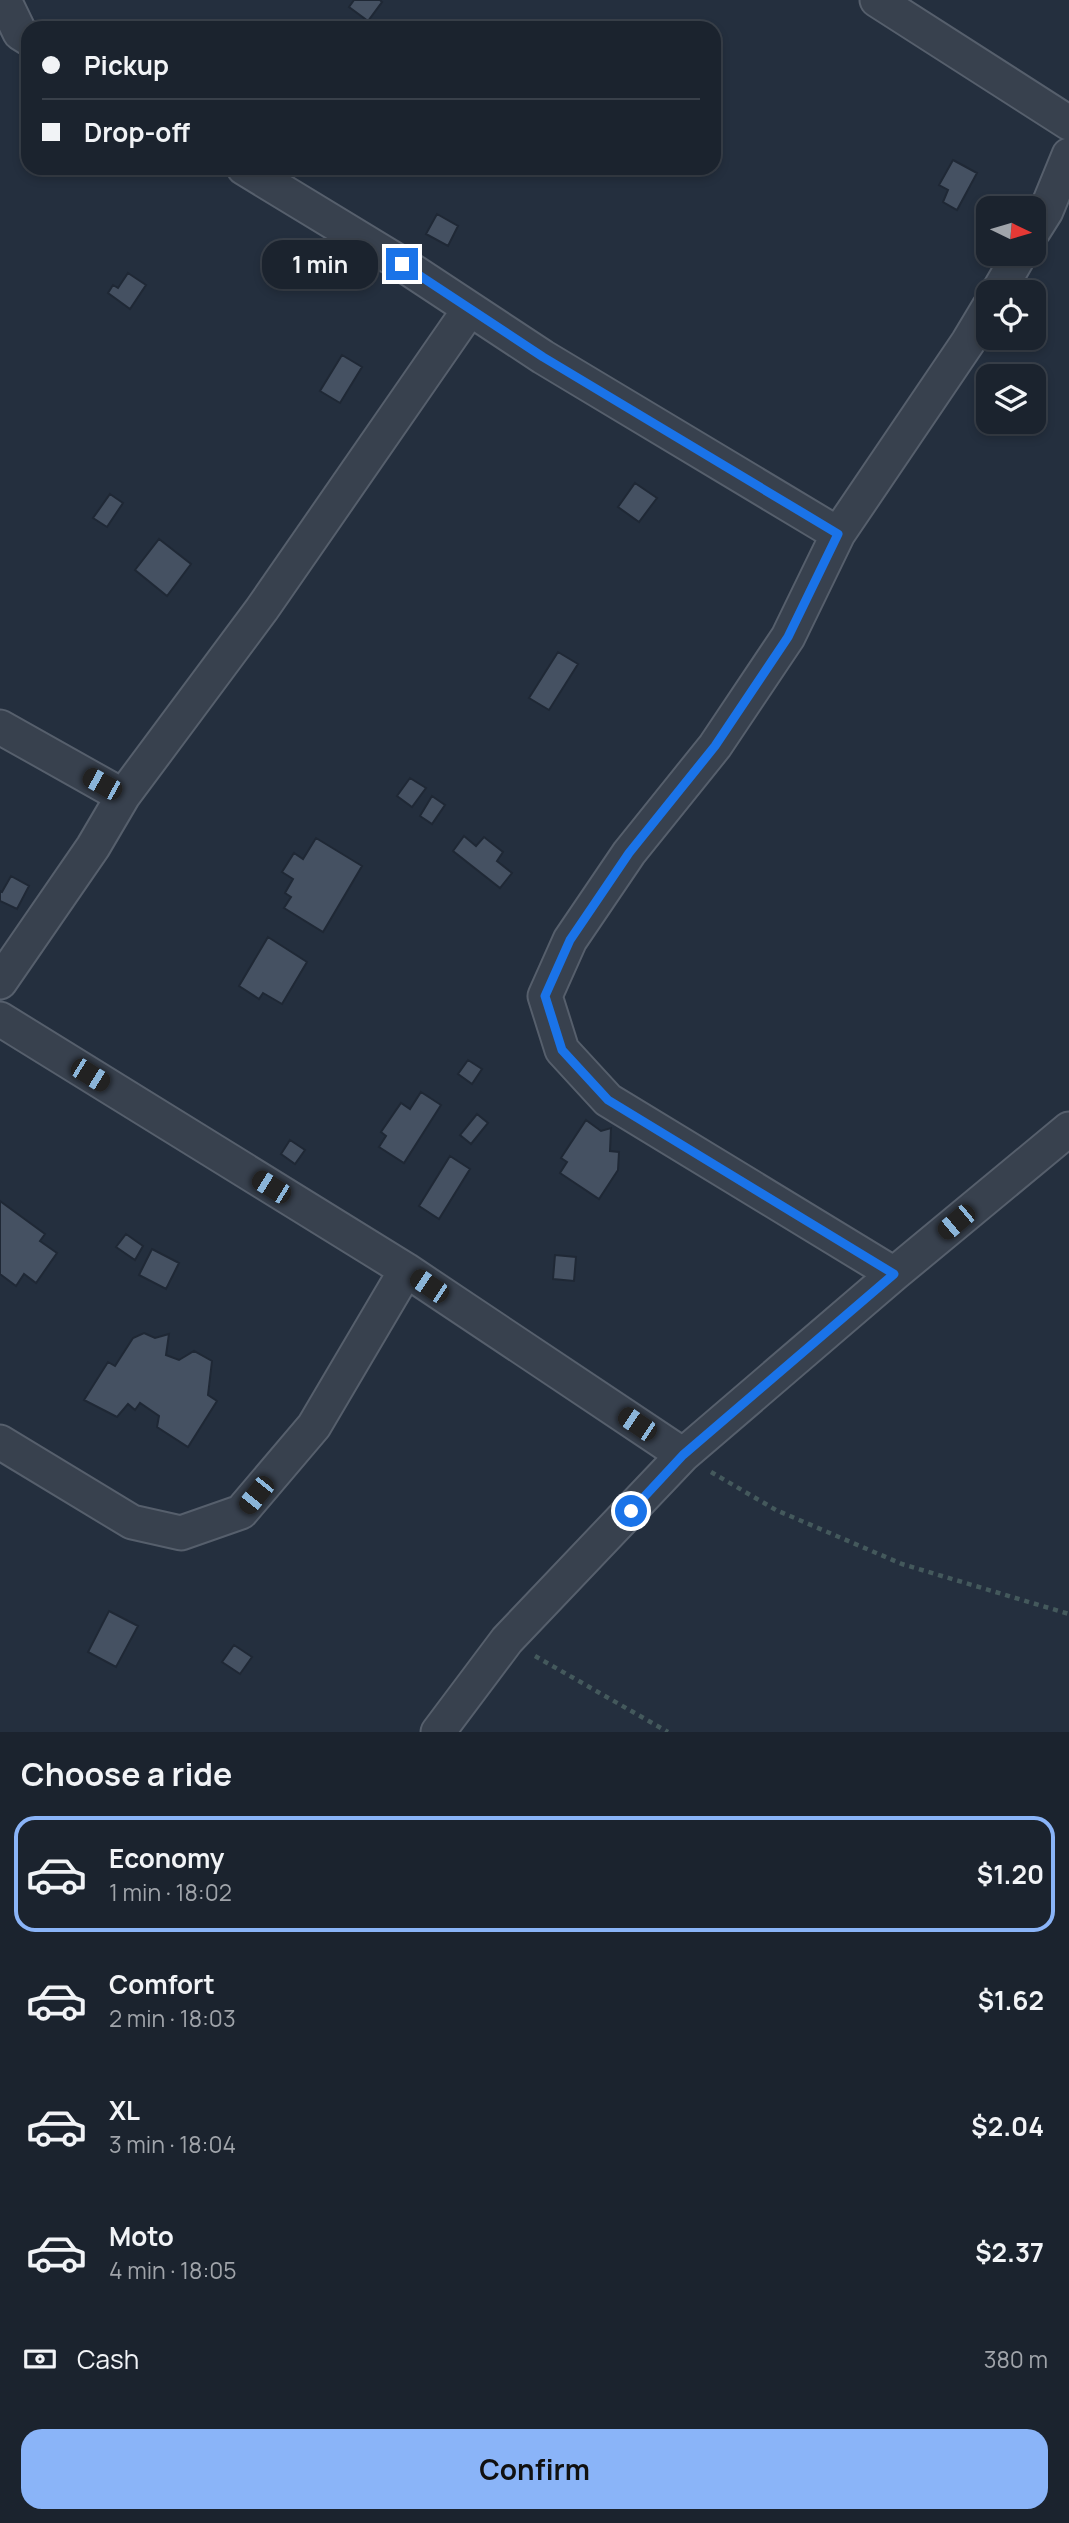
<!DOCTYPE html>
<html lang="en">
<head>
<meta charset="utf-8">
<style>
  :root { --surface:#1b232e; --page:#282f3a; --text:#f1f3f6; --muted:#a0a4aa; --line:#39404a; --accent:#8ab4f8 }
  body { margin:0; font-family:Manrope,sans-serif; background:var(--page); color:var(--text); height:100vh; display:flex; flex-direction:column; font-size:26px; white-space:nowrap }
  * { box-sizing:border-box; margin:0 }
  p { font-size:23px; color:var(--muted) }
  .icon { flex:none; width:38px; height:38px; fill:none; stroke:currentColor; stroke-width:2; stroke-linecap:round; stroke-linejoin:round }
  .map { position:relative; height:1732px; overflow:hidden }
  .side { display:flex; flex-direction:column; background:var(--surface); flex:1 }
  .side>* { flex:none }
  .guide { position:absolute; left:21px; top:21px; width:700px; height:154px; border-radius:21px; box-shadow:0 4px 10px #0003,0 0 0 2px var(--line); display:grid; align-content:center; height:154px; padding:0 21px; background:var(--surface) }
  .needle { width:46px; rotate:95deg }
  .fabs { position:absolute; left:976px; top:196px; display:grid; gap:14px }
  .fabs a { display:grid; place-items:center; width:70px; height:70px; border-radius:14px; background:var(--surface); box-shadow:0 4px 10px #0003,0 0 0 2px var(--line); font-size:35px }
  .end { position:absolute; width:32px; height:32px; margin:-16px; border:9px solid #1a73e8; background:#fff; box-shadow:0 0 0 4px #fff }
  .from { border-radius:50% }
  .bubble { position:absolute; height:49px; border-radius:21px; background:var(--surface); box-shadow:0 4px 10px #0003,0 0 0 2px var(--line); font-size:23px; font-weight:700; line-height:49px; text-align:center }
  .car { position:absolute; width:21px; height:42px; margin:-21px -10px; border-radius:9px; box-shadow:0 0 5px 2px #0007; background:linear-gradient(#222 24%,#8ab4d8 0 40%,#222 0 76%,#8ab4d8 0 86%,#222 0) }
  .guide b { display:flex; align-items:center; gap:24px; height:66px; font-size:26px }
  .guide b+b { border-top:2px solid var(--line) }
  .guide i { width:18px; height:18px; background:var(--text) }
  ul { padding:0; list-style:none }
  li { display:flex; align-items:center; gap:21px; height:116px; margin:0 14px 10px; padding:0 7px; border:4px solid transparent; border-radius:21px }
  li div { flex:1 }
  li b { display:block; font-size:26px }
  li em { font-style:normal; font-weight:700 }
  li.active { border-color:var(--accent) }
  li>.icon { width:63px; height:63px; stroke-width:1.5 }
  h2 { padding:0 21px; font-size:32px; line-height:84px }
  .pay { display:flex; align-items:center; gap:18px; height:77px; padding:0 21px; font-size:26px }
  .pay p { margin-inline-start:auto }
  .button { display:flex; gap:14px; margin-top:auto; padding:14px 21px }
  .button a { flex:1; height:80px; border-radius:21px; background:var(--accent); color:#111; font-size:28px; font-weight:700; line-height:80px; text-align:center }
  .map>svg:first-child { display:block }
  .building { fill:#455162; stroke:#1f2835; stroke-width:2 }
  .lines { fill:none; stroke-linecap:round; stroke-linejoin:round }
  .minor-casing { stroke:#565f6c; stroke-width:37 }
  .path { stroke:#44595c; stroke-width:4.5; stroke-dasharray:5 5; stroke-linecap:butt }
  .minor { stroke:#38414e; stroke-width:33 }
  .route { stroke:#1a73e8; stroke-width:9 }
</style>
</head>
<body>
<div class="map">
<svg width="1069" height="1732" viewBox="0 0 1069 1732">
  <rect width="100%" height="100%" fill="#242f3e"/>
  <path class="building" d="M354,0H380L382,2L368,21L349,7Z
    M953,160L977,173L957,210L943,202L948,190L939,185Z
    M437,214L458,226L448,246L426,234Z
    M128,273L146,285L130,309L108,293L113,285L118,288Z
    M342,355L362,367L340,403L320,391Z
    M635,483L657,498L639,522L618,507Z
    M110,494L123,503L107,527L93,518Z
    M159,539L191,564L167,596L135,570Z
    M558,652L578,664L549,710L529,698Z
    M410,778L426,788L412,807L397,796Z
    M432,796L445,805L432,824L420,816Z
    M464,836L476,846L484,837L503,852L497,861L512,873L500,888L453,851Z
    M316,838L362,866L323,932L284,908L291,897L285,893L293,879L282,872L294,853L303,859Z
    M11,876L29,886L17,909L0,901V891L2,892Z
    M268,937L307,962L282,1004L263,993L259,999L239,986Z
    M468,1060L482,1069L472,1084L458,1074Z
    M421,1092L441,1105L404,1163L379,1147L386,1136L381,1132L401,1103L410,1109Z
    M477,1114L488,1123L471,1144L460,1135Z
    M586,1120L601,1131L611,1128L610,1151L619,1152L618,1170L599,1199L560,1173L567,1162L561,1158Z
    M290,1140L305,1150L295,1164L281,1154Z
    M450,1156L470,1169L439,1219L419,1206Z
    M0,1201L45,1234L40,1241L57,1253L36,1283L24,1274L16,1286L0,1274Z
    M126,1234L143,1246L135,1260L116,1247Z
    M152,1249L179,1263L166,1289L139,1275Z
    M555,1255L576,1257L574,1281L553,1279Z
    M144,1333L155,1338L169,1334L166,1355L179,1360L194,1351L212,1361L208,1395L217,1401L188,1447L157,1427L159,1416L140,1403L135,1410L128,1404L117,1417L84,1400L108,1362L115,1366L133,1338Z
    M109,1611L138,1626L116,1667L88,1652Z
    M234,1645L252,1657L240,1674L222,1662Z"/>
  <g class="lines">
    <g class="minor-casing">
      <path id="minor" d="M4,0L20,33L28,38
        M877,0L1069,123
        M244,168L402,264L543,357L838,534
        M1034,230L1046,211L1069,155
        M998,292L1020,254
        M0,727L123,796
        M0,982L93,847L123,796L262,609L469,310
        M0,1019L406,1270L683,1455
        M894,1274L608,1100L562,1050L545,996L570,940L629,853L715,746L788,637L838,534L968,342L989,307
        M0,1442L132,1522L181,1533L241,1512L314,1426L406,1270
        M438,1732L507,1640L683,1455L894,1274L1069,1129"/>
    </g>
    <path class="path" d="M711,1472L776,1510L902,1564L1069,1614
      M535,1656L668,1732"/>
    <use href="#minor" class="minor"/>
  </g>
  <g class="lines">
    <path class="route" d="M402,264L543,357L838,534L788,637L715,746L629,853L570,940L545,996L562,1050L608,1100L894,1274L683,1455L631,1511"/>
  </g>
</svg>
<div class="fabs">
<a><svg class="needle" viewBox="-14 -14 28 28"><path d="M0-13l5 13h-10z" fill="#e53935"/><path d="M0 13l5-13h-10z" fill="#a0a4aa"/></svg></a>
<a><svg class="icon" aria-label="locate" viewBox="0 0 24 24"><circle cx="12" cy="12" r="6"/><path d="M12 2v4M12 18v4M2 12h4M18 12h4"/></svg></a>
<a><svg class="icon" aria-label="layers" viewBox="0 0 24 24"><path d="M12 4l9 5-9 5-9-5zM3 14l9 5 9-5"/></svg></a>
</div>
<i class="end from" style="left:631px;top:1511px"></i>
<i class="end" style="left:402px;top:264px"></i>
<div class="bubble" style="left:262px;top:240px;width:116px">1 min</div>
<i class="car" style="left:102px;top:784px;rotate:299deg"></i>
<i class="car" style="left:90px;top:1075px;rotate:122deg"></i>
<i class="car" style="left:271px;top:1187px;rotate:302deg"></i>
<i class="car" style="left:956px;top:1222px;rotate:230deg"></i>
<i class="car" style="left:429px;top:1286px;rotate:304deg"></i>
<i class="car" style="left:637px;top:1424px;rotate:304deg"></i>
<i class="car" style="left:256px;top:1495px;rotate:219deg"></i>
<div class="guide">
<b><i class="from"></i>Pickup</b>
<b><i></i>Drop-off</b>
</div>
</div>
<section class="side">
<h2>Choose a ride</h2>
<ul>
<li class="active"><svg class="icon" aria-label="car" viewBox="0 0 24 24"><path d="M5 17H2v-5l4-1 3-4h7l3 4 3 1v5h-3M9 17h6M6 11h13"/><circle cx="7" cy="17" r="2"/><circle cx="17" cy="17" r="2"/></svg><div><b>Economy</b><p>1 min · 18:02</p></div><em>$1.20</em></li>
<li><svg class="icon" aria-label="car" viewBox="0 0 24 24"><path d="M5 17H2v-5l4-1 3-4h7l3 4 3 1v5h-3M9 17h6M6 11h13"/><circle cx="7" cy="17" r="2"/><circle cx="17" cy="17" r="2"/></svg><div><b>Comfort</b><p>2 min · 18:03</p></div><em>$1.62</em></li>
<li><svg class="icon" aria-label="car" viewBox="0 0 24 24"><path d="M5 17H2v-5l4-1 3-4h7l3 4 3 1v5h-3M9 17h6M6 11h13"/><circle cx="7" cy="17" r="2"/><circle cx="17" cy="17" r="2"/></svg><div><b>XL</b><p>3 min · 18:04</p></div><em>$2.04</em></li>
<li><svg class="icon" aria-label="car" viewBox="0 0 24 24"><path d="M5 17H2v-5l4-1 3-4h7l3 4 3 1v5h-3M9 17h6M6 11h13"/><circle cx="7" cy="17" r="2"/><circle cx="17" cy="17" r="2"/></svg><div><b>Moto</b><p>4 min · 18:05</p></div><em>$2.37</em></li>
</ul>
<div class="pay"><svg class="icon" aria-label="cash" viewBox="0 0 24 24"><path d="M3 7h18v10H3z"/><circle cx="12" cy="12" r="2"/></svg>Cash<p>380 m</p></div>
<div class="button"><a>Confirm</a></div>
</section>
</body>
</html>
